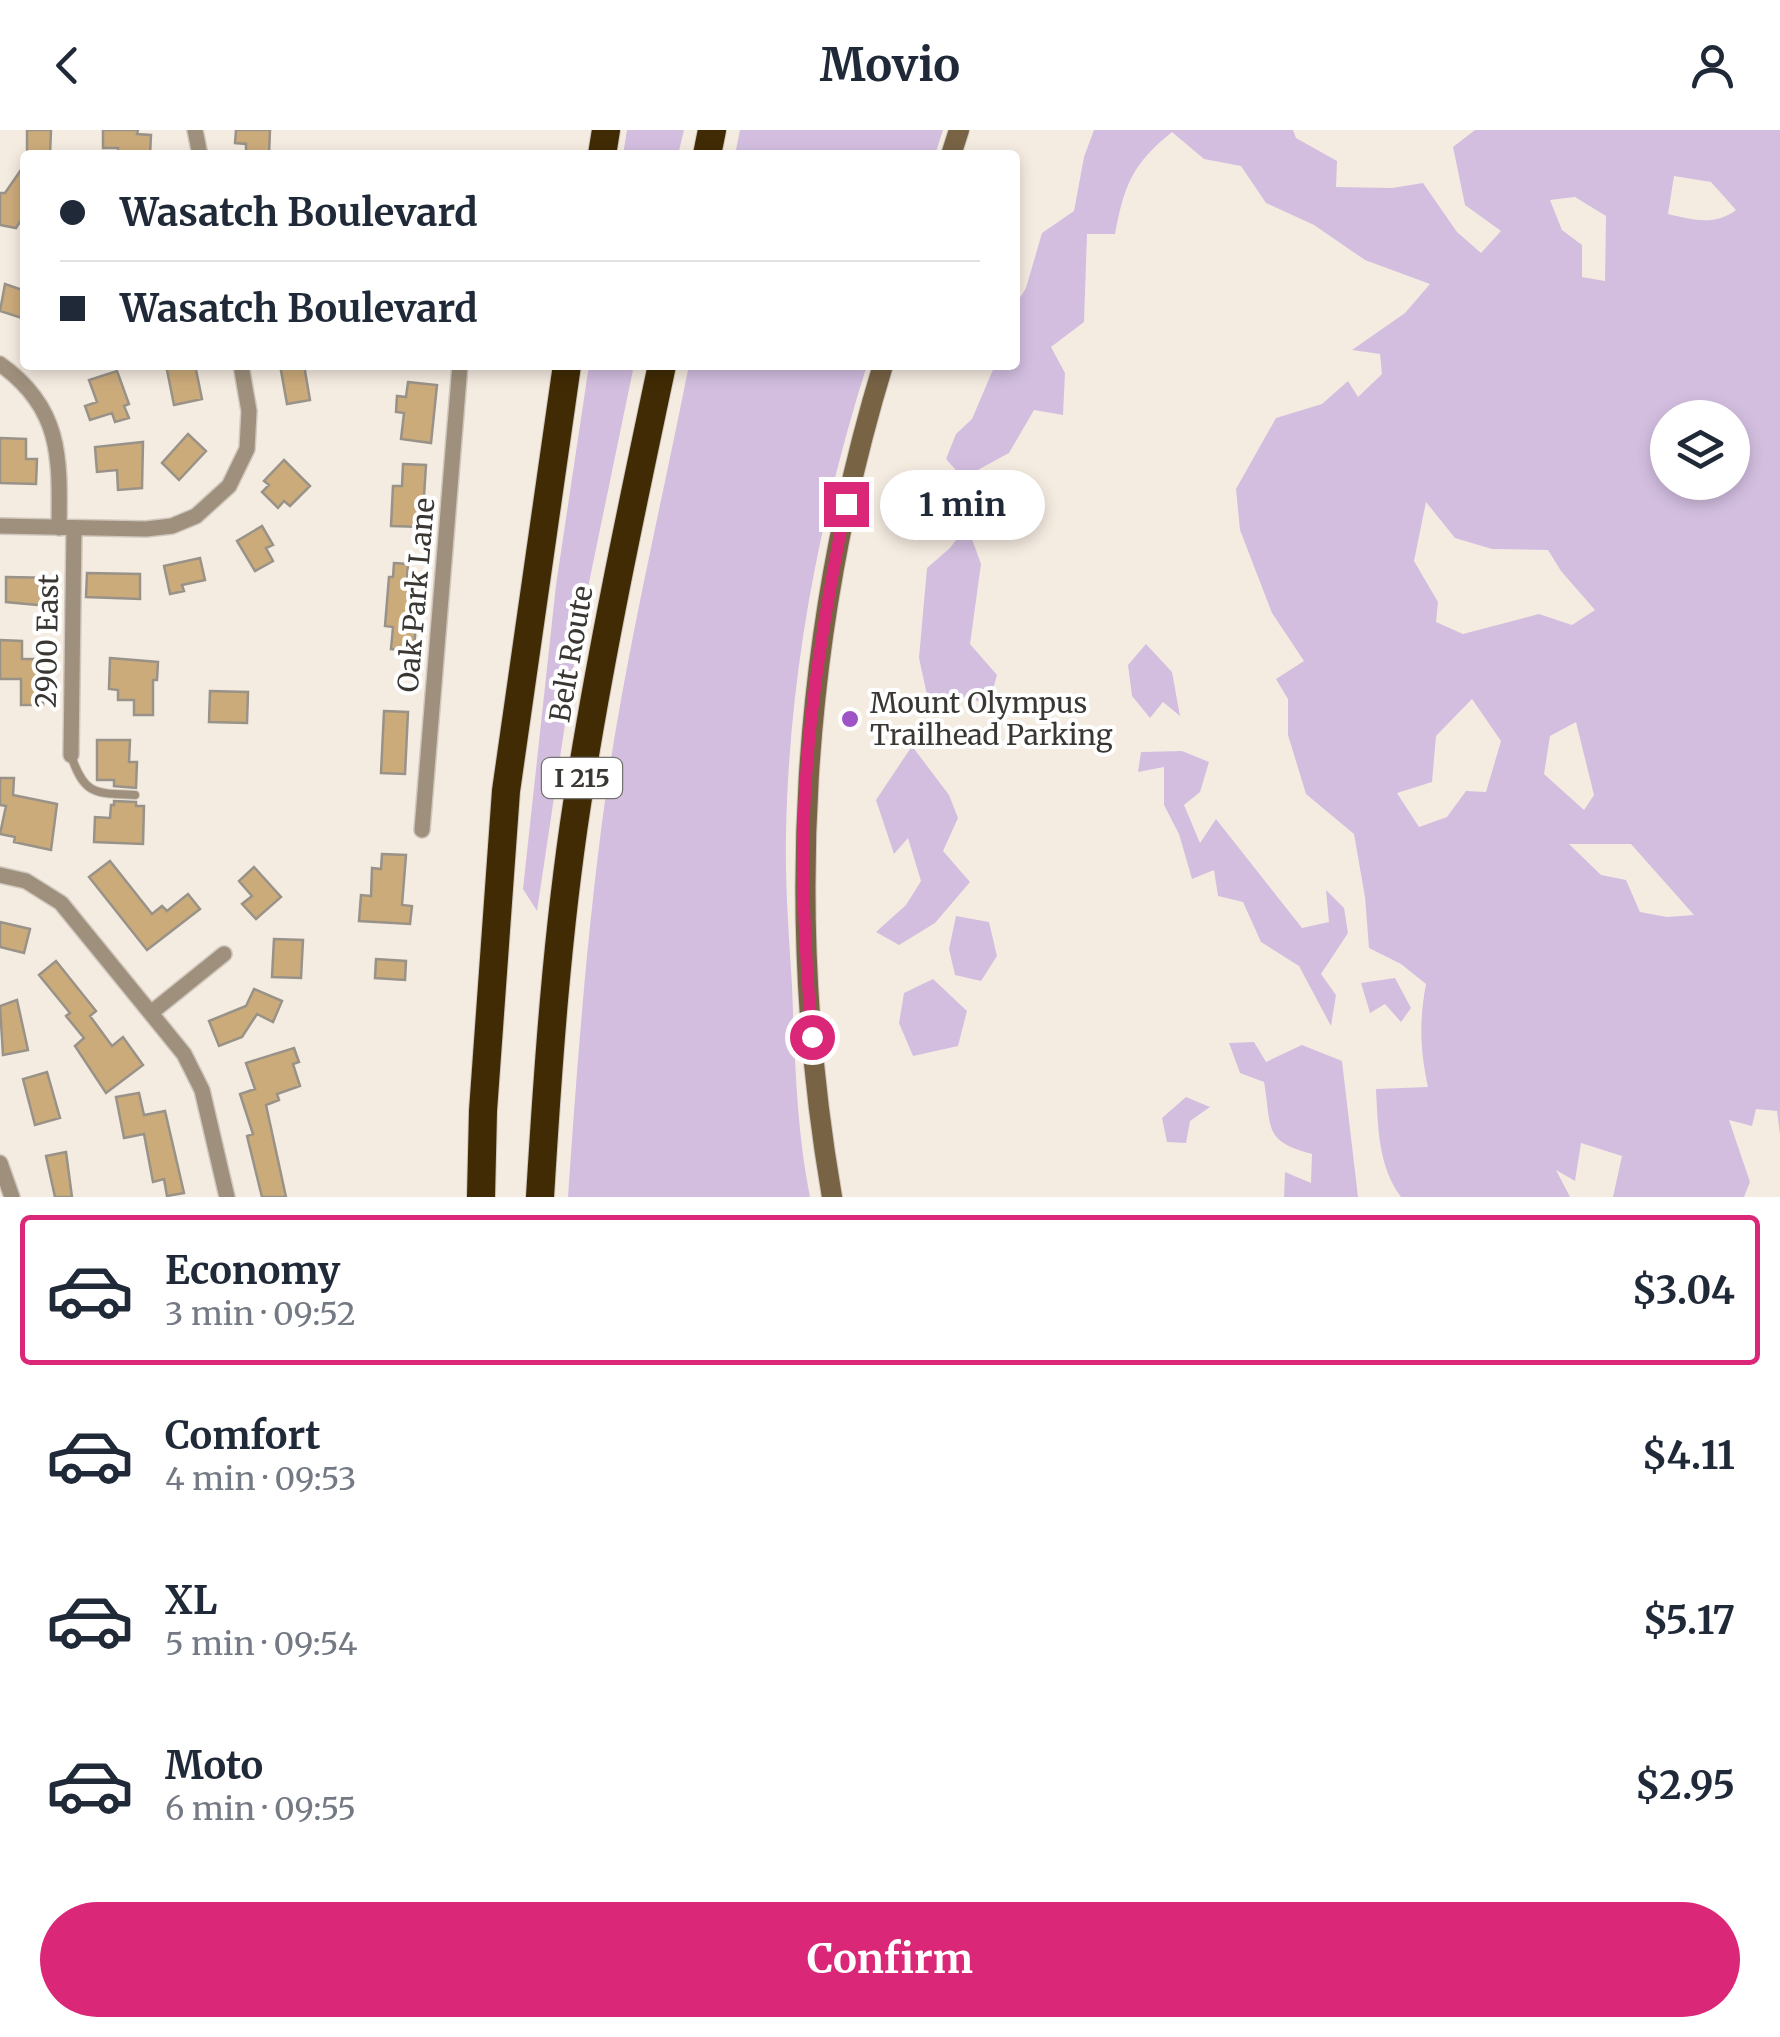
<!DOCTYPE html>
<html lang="en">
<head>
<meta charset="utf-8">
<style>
  :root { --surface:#fff; --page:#f6f6f7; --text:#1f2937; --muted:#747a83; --line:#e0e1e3; --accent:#db2777 }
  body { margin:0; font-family:Merriweather,serif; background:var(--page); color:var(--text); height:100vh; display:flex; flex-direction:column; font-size:38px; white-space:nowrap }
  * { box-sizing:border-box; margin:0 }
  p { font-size:32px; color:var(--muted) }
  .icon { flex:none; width:55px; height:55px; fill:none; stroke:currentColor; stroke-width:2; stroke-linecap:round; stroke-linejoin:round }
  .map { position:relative; height:1067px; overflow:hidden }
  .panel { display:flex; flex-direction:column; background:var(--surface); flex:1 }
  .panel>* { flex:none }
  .top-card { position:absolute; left:20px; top:20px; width:1000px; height:220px; border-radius:10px; box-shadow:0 5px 15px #0003; display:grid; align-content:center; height:220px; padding:0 40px; background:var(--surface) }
  .tools { position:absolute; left:1650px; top:270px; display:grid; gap:20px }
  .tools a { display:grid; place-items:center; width:100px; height:100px; border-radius:50%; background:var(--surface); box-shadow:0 5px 15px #0003; font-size:50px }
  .end { position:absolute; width:45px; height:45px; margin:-22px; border:12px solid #db2777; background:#fff; box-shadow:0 0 0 5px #fff }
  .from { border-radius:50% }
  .bubble { position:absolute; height:70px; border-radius:35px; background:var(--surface); box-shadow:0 5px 15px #0003; font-size:32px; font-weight:700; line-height:70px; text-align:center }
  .top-card b { display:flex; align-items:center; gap:35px; height:95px; font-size:38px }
  .top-card b+b { border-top:2px solid var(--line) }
  .top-card i { width:25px; height:25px; background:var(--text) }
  ul { padding:18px 0 0; list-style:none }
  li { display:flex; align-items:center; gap:30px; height:150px; margin:0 20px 15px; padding:0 20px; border:5px solid transparent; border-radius:10px }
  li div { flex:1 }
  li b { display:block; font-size:38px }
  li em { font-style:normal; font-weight:700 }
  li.selected { border-color:var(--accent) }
  li>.icon { width:90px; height:90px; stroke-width:1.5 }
  .cta { display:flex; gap:20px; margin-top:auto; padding:20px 40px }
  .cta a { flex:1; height:115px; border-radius:60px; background:var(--accent); color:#fff; font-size:40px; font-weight:700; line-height:115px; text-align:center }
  header { display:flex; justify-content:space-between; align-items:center; height:130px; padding:0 40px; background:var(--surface); font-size:45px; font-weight:700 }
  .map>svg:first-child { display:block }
  .green { fill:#d3bee0; fill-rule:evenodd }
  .building { fill:#ccab7b; stroke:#999288; stroke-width:2.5 }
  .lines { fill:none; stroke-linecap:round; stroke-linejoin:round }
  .lane-casing { stroke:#d0c8be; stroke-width:10 }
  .street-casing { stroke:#d0c8be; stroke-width:18 }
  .secondary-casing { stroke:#d0c8be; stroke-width:22 }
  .highway-casing { stroke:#d0c8be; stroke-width:30 }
  .lane { stroke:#9e907c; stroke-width:8 }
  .street { stroke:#9e907c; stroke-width:15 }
  .secondary { stroke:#786345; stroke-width:20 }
  .highway { stroke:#412b05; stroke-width:28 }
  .route { stroke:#db2777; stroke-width:12 }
  .poi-dot { fill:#9f54c6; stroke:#fff; stroke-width:4 }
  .labels { text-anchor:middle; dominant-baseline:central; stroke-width:8; stroke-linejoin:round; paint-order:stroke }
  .shield { fill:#fff; stroke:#757370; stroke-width:2.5 }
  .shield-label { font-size:25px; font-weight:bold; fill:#3a3733 }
  .street-label { font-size:28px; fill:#3a3733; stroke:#fff }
  .poi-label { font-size:28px; fill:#3a3733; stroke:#fff; text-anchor:start }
</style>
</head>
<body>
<header><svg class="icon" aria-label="back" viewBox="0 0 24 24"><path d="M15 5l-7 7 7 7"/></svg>Movio<svg class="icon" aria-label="person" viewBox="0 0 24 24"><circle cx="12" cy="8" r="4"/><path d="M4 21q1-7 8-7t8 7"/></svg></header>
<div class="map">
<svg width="1780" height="1067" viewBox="0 0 1780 1067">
  <rect width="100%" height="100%" fill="#f5ece1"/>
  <path class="green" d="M627,0H684L678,25H623Z
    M740,0H943L935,25H735Z
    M1094,0H1293L1296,8L1337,31L1336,57L1392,58L1423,53L1457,102L1481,123L1501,101L1465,75L1453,17L1475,0H1780V1005L1777,981L1756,979L1752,996L1729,990L1750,1052L1744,1067H1613L1622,1026L1581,1013L1575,1051L1556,1040L1570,1067H1401C1378,1036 1378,997 1376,959L1428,957C1420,920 1419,891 1426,854L1401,834L1369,818L1365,767L1354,704L1306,664L1288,605V569L1276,549L1304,531L1272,483L1240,400L1236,359L1276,288L1322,274L1348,251L1358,267L1382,244L1380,224L1352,220L1405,183L1430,154L1365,130L1314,95L1266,73L1241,36L1204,29L1172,2C1132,34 1124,56 1115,104H1087L1084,192L1051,217L1065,243L1063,285L1034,280L1009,323L963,348L946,329L956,304L972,289L995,235H1015V176L1026,158L1042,103L1074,81L1084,27ZM1674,46L1711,52L1736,80C1715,96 1693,90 1668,84ZM1575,67L1606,86L1605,151L1582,147V115L1562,100L1550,70ZM1668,288H1732V352H1668ZM1426,372L1455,408L1492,419L1548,420L1561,441L1595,480L1572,495L1539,484L1463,504L1436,492L1438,472L1414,431ZM1472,569L1501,611L1486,662L1466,661L1447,687L1419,697L1397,663L1432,652L1436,606ZM1576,592L1594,665L1584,680L1544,644L1550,606ZM1569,714H1631L1694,785L1667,787L1640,782L1626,750L1601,745Z
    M589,235H634L579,501L537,781L523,759L556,455Z
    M689,235H867C819,387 789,545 786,704C785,755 789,806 792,856C795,927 796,997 810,1067H568C578,921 589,774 611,629C632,497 663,366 689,235Z
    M967,395L981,434L970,514L997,545L989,574L952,564L927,565L919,528L927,438L950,418Z
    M1146,514L1172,542L1180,586L1163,572L1150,588L1132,566L1128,535Z
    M912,616L949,665L958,688L943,721L970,752L935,793L899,815L876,802L906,775L921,751L908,708L894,724L876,670Z
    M1182,621L1209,632L1200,662L1184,675L1200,713L1216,689L1302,798L1329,792L1326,760L1344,778L1348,803L1321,844L1336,865L1331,896L1299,836L1261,812L1243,772L1218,766L1214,740L1192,749L1179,704L1164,675V637L1138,642L1141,622Z
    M956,786L989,792L997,826L981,851L955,845L949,819Z
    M1395,848L1411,878L1401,892L1385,874L1370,883L1361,853Z
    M933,849L967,881L958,916L913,926L899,893L904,863Z
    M1254,912L1266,932L1302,915L1342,931L1358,1067H1284L1285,1042L1311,1053L1312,1024C1262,1011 1272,997 1264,952L1240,943L1229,913Z
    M1186,967L1210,977L1190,991L1186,1013L1167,1012L1162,988Z"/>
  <path class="building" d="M27,0H51L50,25H27Z
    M103,0H138L137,4L151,5L150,25H118V18H103Z
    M236,0H270L269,25H246V14L235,13Z
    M25,34V84L16,98L0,95V63H5Z
    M5,154L25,161V189L0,181Z
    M166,235H195L202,269L174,275Z
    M280,235H304L310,270L287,274Z
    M117,241L129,274L124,276L129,288L115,292L112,283L90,290L85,276L97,272L89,250Z
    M408,252L437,255L431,313L401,309L404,283L396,282L397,266L406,267Z
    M188,304L206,321L179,350L162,333Z
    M0,308L26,309V329H37L36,354L0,353Z
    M143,312L142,358L118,360L117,340L97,342L95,317Z
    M284,330L310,356L290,376L284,371L278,378L262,362L269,355L264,351Z
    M403,334L426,335L422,397L391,396L393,356H402Z
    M262,396L273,415L266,418L273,431L255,441L237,411Z
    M200,428L205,450L182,455L184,461L170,464L164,436Z
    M394,433L408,434L407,448L419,449L414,521L391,519L393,497L385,496L389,447H393Z
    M87,443L140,444V469L86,467Z
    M6,447L59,448L58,477L6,472Z
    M0,510L22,511V529H43V575H21V549H0Z
    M110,528L158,532L157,550H153V585H134V570H118V560L109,559Z
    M210,561L248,562L247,593L209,592Z
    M384,581L408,582L405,644L381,643Z
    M97,610H130L129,632H137L136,658L114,656V650H97Z
    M0,648H14L13,665L57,674L51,720L14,712L15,707L0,704L6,676L0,675Z
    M114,671L136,672V676H144L143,714L94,712L95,687L110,688L111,675H114Z
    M382,724L406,725L402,775L412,776L410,794L359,791L361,765L371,766L372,738L381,739Z
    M110,731L152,784L162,776L167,781L188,764L200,779L147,820L89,747Z
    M254,737L281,767L256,789L242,774L252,766L239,751Z
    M0,792L30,799L24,823L0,817Z
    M274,809L303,810L301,848L272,847Z
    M376,829L406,831L405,850L375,848Z
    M56,831L96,881L90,886L112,916L123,907L143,935L106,963L75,916L84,908L66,886L70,883L39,845Z
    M254,859L282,871L273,892L257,884L242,907L219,916L209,891L246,876Z
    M17,870L28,920L3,925L0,876Z
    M294,918L299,932L293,934L300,956L277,964L279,970L266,975L286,1067H262L247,1006L253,1004L240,964L255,959L246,933Z
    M47,942L60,988L35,995L23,949Z
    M139,963L144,985L165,981L184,1063L167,1066L164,1049L153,1052L144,1004L124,1008L116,967Z
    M66,1022L72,1067H55L46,1026Z"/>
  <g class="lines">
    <g class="lane-casing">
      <path id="lane" d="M71,625C84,666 96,663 135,665"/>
    </g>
    <g class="street-casing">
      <path id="street" d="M195,0L200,25
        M0,234C62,278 60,328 59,398
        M0,396L146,399L172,396L196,386L229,356L247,319L249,281L241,235
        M71,625L74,398
        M422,700L460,235
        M0,745L26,751L61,773L184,924L202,960L227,1067
        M152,882L224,824
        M0,1033L12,1067"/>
    </g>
    <g class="secondary-casing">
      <path id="secondary" d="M951,25L959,0
        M832,1067C784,788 801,505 883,235"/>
    </g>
    <g class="highway-casing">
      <path id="highway" d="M602,25L606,0
        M707,25L712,0
        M481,1067L483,981L506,661L567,235
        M540,1067C548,936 557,804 577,674C600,527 631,381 662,235"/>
    </g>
    <use href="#lane" class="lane"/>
    <use href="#street" class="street"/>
    <use href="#secondary" class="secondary"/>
    <use href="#highway" class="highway"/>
  </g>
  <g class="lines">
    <path class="route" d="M812,907C807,846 803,784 803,723C804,605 823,489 846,374"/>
  </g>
  <circle class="poi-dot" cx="850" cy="589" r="10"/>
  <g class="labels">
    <rect class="shield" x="542" y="628" width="80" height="40" rx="8"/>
    <g class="shield-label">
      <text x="582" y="648">I 215</text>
    </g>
    <g class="street-label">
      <text transform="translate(416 465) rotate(-85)">Oak Park Lane</text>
      <text transform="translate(47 511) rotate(-89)">2900 East</text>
      <text transform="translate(571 524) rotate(-80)">Belt Route</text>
    </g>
    <g class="poi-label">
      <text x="870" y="573">Mount Olympus<tspan x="870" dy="32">Trailhead Parking</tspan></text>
    </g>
  </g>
</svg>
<div class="tools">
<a><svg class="icon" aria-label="layers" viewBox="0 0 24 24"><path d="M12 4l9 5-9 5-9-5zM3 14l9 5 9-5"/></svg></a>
</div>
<i class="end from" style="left:812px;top:907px"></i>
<i class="end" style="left:846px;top:374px"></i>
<div class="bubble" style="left:880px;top:340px;width:165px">1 min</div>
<div class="top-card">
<b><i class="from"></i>Wasatch Boulevard</b>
<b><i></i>Wasatch Boulevard</b>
</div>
</div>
<section class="panel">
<ul>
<li class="selected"><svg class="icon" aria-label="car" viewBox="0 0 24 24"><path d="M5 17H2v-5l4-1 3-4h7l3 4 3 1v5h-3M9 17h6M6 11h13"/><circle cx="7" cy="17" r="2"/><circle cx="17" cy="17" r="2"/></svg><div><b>Economy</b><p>3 min · 09:52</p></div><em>$3.04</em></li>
<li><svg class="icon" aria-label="car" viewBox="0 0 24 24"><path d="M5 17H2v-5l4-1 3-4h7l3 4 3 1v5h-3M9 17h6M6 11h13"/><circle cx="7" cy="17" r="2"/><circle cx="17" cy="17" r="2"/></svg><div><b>Comfort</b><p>4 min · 09:53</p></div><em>$4.11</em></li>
<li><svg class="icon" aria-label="car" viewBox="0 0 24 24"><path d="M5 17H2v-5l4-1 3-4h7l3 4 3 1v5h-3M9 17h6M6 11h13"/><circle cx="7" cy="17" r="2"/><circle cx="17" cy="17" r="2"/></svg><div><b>XL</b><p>5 min · 09:54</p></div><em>$5.17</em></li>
<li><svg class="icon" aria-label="car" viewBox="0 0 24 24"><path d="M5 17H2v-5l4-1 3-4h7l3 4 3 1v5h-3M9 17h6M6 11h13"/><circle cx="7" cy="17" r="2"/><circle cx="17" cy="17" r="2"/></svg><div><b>Moto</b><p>6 min · 09:55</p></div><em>$2.95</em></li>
</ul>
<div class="cta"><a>Confirm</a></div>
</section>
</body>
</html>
